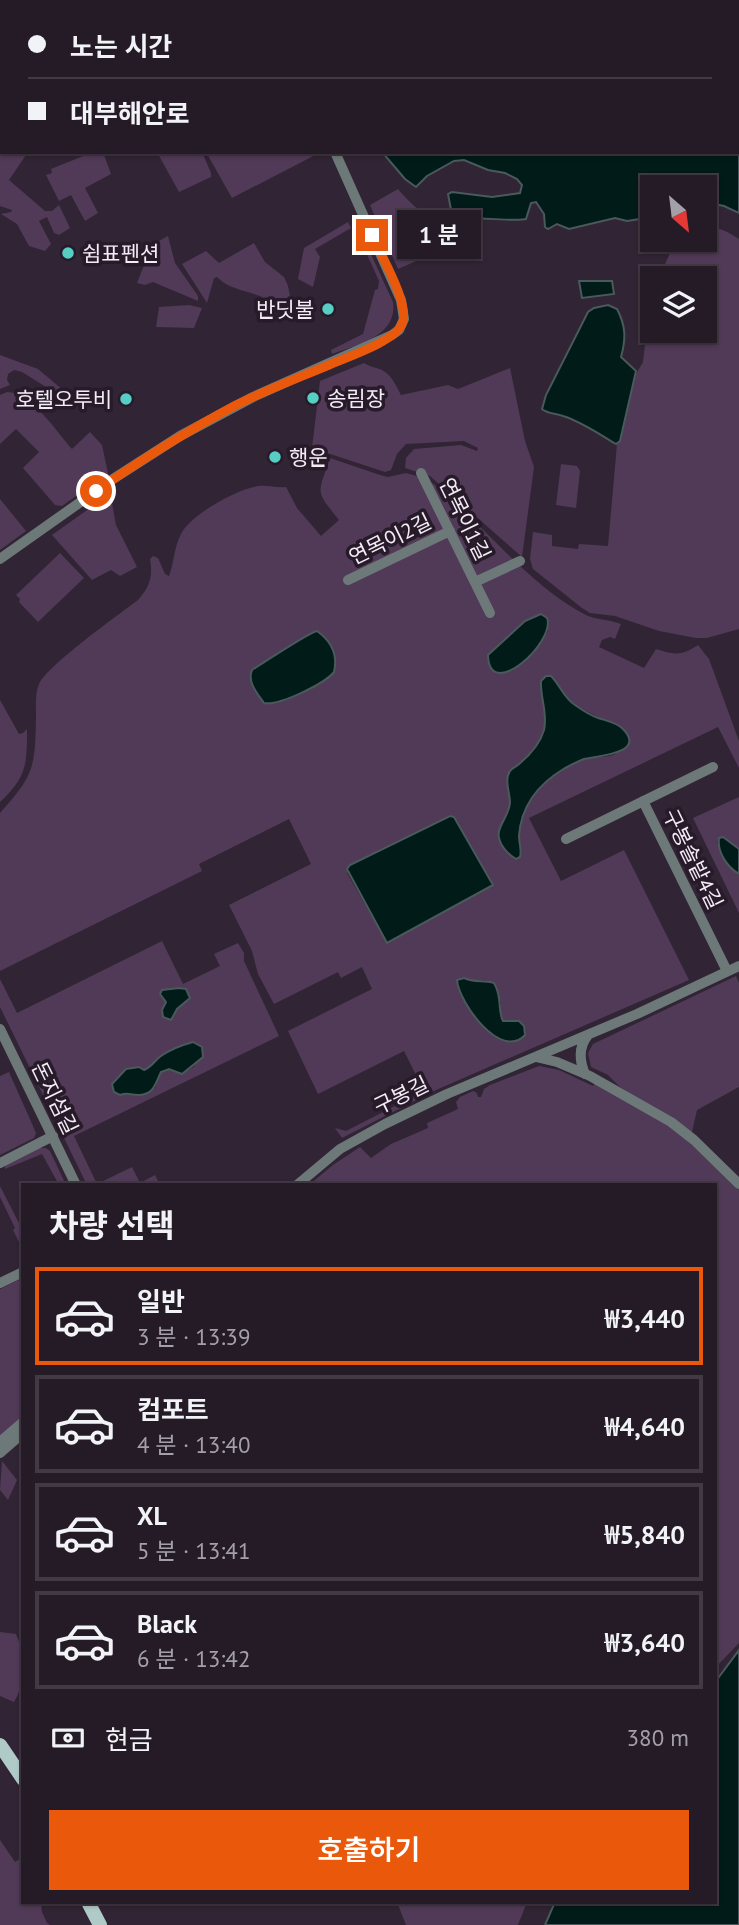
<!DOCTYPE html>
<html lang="ko">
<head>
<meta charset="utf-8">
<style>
  :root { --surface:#251b27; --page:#2d242f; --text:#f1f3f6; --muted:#a3a1a7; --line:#423944; --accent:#ea580c }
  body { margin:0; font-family:"PT Sans","Noto Sans KR",sans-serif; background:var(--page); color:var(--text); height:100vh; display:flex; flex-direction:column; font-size:26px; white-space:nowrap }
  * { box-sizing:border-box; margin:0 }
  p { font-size:23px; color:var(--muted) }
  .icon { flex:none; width:38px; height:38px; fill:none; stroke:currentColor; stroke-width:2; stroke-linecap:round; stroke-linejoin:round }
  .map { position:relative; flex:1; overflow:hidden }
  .sheet { position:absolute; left:21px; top:1183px; width:696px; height:721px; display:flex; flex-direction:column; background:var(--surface); border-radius:0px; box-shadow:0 2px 5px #0004,0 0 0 2px var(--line) }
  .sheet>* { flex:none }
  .top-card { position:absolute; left:0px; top:0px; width:740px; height:154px; box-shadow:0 2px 5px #0004,0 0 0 2px var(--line); display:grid; align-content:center; height:154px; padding:0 28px; background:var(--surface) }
  .needle { width:46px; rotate:152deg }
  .buttons { position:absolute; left:640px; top:175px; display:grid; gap:14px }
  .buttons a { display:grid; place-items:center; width:77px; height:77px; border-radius:0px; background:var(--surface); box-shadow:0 2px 5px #0004,0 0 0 2px var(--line); font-size:35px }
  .end { position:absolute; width:32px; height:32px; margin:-16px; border:9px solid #ea580c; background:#fff; box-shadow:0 0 0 4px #fff }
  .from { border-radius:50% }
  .bubble { position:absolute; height:49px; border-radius:0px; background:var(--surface); box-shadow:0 2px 5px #0004,0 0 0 2px var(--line); font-size:23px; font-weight:600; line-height:49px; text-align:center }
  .top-card b { display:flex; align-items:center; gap:24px; height:66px; font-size:26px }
  .top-card b+b { border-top:2px solid var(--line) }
  .top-card i { width:18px; height:18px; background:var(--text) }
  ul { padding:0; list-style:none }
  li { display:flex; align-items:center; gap:21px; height:98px; margin:0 14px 10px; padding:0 14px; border:4px solid var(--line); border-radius:0px }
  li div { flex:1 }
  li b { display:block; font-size:26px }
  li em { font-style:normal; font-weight:600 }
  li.active { border-color:var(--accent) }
  li>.icon { width:63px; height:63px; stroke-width:1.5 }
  h2 { padding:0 28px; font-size:32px; line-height:84px }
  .pay { display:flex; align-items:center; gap:18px; height:77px; padding:0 28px; font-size:26px }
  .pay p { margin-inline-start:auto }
  .primary-button { display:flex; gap:14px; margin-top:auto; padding:14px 28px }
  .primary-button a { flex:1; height:80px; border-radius:0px; background:var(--accent); color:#fff; font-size:28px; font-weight:600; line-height:80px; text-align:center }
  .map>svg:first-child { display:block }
  .green { fill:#513a57; fill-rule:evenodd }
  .water { fill:#011b19; stroke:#4a595b; stroke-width:2 }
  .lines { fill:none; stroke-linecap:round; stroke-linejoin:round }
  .minor { stroke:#6d7978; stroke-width:10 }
  .major { stroke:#b0cac7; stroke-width:14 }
  .route { stroke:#ea580c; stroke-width:9 }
  .poi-dot { fill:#56cec3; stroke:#271a29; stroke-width:2.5 }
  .labels { text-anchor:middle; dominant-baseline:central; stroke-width:7; stroke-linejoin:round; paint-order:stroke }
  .poi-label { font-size:21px; fill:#f3ebf6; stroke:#271a29; text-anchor:start }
  .street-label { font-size:21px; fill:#f3ebf6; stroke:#271a29 }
</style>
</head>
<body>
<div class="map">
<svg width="739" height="1925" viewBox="0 0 739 1925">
  <rect width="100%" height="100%" fill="#312434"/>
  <path class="green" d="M0,0L252,1L2,2V152H28L9,180L45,211H52L59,205L70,228L59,235L54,233L47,217L39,221L51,244L45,251L29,246L17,224L1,214L11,212L12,210L0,206Z
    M93,152H103L111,174L85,188L98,213L85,221L71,195L59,201L46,175L52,173L51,169Z
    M157,152H202L211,173V177L179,192Z
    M206,152H321L232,198Z
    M398,189C419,215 447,230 480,233L398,269L370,205Z
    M348,222L351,228L315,249L320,257L313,287L298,279L304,248Z
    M707,227C720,227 728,232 739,239V629L707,638H696L659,631L615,616L590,613L582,608L533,569L530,559L533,532L552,535V546L578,549L579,544L608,546L617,444L636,374L643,362L648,318L646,301L653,291V331H705V278H657C676,251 663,240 705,240Z
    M359,228L393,302C398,336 357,345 332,354L331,350L363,334L375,290L378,289L379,281L356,230Z
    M168,236L175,263L198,296V301L153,282L145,285L137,283L150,250L148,247Z
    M254,243L265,262L284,277L288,286L292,306L291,315C280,308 269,299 257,295C241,289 229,289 217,277L214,278L207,303L182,264L206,251L219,263Z
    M189,305L202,308L194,328L156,327L159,307Z
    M0,355L38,369L63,390L59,394L43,392L46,387L22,372L14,370L8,374L7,380L10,385L0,389Z
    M364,363C370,367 375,367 382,370C392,375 396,386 401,395L448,385L458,389L510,368L525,441L534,467L522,557L430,476L405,468L406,458L414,449L461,445L477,451L478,448L464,441L406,444L397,454L391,470L385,472L312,448L320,381Z
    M7,392C32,393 56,431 72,449L90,432L102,445L108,473L62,506L55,505L23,468L39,452L16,429L0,444V395Z
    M330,458L380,475L388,477L406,473L427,479C481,520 523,581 584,614C595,620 609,619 621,624L615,639L610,637L602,640L599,647L644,668L656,649C674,655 682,656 698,645L709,659L739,741V768L718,727L529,818L561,881L624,850L689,980L436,1090L342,1138L335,1128L346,1131L424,1091L404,1051L318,1094L288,1031L372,989L362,967L341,978L338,972L274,1004L258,974L252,951L229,905L311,864L289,819L199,864L202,871L0,971V813C35,774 35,767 36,716C36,706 35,693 39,684C48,665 118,615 138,600C150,586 153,577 150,559L153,556L158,558L165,574L169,576C174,563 174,547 181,534C190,515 238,488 259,486C268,485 277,488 286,487L297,508L321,536L339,520C314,489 318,495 330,458ZM533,617L548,631L540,644L512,671L488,655ZM305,636L325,637L335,655L319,685L307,688L286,700L264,702C258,693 247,682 252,670L299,642ZM557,683L571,703L625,731L627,745C623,748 618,753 613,755C604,758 591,756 581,760C543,775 511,810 522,853L503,824L507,817L521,763L539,742L544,729L546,714L541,688ZM450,816L387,943L347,873ZM464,978L471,981L485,980L501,1002L500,1016L503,1021L508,1022L489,1032C476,1018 465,1005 458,987Z
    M561,464L577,466L580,471L576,508L556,505Z
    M108,495L111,498L116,525L137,567L120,576L111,570L92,580L52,535Z
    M0,499L26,531L0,550Z
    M60,553L84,578L38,622L19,602L20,599L16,595Z
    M0,700L19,734L23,733L27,729C27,764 27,777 0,802Z
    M739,797V849L723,837L717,842L727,865L739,874V913L693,818Z
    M162,941L183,984L220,966L214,954L238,943L244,953V961L279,1036L74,1136L97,1184L132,1167L140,1183L155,1175L160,1185H87L0,1007V979L17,1013ZM179,988L177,1010L173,1017L162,1010L166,1003L162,990ZM159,1058L195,1066L182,1074L169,1069L161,1072L155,1088L137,1095L127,1093L120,1095L114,1092L112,1084L139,1067L143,1071L152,1067Z
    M736,976L739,983V1087L697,1110L692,1132L620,1087L608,1075L591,1067L588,1053L593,1044Z
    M539,1066L559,1070L593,1086L595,1083L674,1128L739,1189V1643L716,1667V1185H309L333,1165L360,1147L371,1158L391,1144L428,1128L427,1123L458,1109L456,1102L460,1097L473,1091L477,1093L478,1097H481L484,1089L490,1085Z
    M9,1072L36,1133L34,1138L0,1155V1076Z
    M40,1148H46L50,1151L66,1185H59L42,1154L5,1169V1166Z
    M0,1186L23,1231V1250L13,1230L15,1228L0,1197Z
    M23,1278V1418L0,1437V1289Z
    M2,1461L17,1480L8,1500L0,1490Z
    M0,1632L16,1634C25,1654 26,1683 14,1702L0,1696Z
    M0,1840L15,1862L23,1857V1902H41L42,1912L47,1923L50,1925H0Z
    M397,1902H527L518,1925H406Z"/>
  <path class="water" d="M331,0H739V213L724,206L705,202V187H653V217L627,221L615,218L569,229L557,224L548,229L545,227L544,214L536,202L531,203L526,219C519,221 459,218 452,215L448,194L452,192L492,197L520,193L522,185L517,179L505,173L488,170L464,160L454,161L427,176L416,187L405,179L382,152H738V2Z
    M579,281H612L614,294L582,298Z
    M608,305L617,309C626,326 626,339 621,357L636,371L620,441L616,444C599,434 582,422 563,416C555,413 548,414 542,409L546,395L588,312L594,308Z
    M541,614L547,618C556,642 489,703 488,655L525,621Z
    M317,631C331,641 338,655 334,672C324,684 279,706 264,703C257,693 247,682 252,670C263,663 310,632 317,631Z
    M546,676H551C560,685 564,698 575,705C582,710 590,715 598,718C607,721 616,722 623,729C647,754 596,756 584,759C578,761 571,765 565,768C538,784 521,805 519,836C519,844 522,850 520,857L516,859C509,855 501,847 499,838C496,828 509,816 510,803C510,793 504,780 510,771C512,768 516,767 519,764C530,755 540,744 544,730C548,713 540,698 541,681Z
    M450,816L454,817L493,885L387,943L347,869L350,865Z
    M723,837L739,849V874C727,867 717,852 719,838Z
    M464,978C474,983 483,980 494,983C503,998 497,1010 503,1021H519L524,1026L525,1035C501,1061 459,1003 457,980Z
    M179,988L186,989L190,998L177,1009L171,1020L163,1017L162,1010L166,1002L160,994L162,990Z
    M193,1042L202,1047L203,1057L182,1074L169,1069L161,1072C155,1084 154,1095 138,1095C130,1095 128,1092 120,1095L114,1092L112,1084L126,1069L139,1067L144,1070C152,1067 154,1061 161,1056C171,1049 182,1045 193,1042Z
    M739,1650V1925H545L555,1902H716V1681Z"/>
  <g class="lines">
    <path class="minor" d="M261,0L262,2
      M421,473L490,613
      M0,559L113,479L180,436L253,397L392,335L399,330L404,319L401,300L335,152
      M348,580L450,531
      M475,582L520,561
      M643,801L727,971
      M566,839L713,767
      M0,1029L76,1185
      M536,1057L557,1062L590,1076L671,1122L694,1140L739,1184
      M585,1074C579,1060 579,1046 588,1035
      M0,1163L53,1136
      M297,1185L340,1149L385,1124L447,1094L637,1014L739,966
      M0,1283L23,1272
      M0,1442L23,1422
      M0,1453L23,1433"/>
    <path class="major" d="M0,1745L23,1779
      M88,1902L100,1925"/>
  </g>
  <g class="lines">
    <path class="route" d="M96,491C141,460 187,431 236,405C266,390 298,378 329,365C347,357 394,342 402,324C411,305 380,254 372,235"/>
  </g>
  <g class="poi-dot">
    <circle cx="68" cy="253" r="7"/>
    <circle cx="328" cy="309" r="7"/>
    <circle cx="313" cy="398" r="7"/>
    <circle cx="126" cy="399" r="7"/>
    <circle cx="275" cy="457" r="7"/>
  </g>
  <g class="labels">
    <g class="poi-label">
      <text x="82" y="253">쉼표펜션</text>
      <text x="314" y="309" text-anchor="end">반딧불</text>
      <text x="327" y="398">송림장</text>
      <text x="112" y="399" text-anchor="end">호텔오투비</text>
      <text x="289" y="457">행운</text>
    </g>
    <g class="street-label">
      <text transform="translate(465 519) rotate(64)">연목이1길</text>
      <text transform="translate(390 539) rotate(-26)">연목이2길</text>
      <text transform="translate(693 859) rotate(64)">구봉솔밭4길</text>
      <text transform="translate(401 1095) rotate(-26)">구봉길</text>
      <text transform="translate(55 1098) rotate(64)">돈지섬길</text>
    </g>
  </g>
</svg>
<div class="buttons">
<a><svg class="needle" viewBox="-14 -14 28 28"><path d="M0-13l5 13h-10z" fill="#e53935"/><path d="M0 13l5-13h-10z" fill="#a3a1a7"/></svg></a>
<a><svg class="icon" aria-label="layers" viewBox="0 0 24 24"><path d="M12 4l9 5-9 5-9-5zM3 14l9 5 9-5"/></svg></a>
</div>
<i class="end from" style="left:96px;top:491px"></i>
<i class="end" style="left:372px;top:235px"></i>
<div class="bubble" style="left:397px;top:210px;width:84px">1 분</div>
<div class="top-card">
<b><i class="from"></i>노는 시간</b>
<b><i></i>대부해안로</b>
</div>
<section class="sheet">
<h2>차량 선택</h2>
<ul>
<li class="active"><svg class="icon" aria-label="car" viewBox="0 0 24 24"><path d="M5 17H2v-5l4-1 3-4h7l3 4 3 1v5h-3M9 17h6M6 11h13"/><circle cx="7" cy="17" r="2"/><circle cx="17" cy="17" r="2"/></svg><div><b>일반</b><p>3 분 · 13:39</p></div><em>₩3,440</em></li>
<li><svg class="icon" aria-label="car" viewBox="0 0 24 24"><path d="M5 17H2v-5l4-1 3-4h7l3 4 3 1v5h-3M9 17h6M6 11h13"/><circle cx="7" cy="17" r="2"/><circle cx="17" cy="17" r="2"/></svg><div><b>컴포트</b><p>4 분 · 13:40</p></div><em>₩4,640</em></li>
<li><svg class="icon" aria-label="car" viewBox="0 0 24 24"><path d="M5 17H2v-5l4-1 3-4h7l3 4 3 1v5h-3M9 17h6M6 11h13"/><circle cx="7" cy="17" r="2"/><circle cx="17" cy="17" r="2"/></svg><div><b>XL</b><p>5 분 · 13:41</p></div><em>₩5,840</em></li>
<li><svg class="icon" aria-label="car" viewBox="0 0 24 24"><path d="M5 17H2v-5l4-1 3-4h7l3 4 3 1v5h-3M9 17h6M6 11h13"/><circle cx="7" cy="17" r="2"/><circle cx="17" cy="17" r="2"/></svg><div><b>Black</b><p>6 분 · 13:42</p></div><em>₩3,640</em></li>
</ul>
<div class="pay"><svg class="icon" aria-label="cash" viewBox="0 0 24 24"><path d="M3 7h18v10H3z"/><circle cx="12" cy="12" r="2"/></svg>현금<p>380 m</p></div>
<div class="primary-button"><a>호출하기</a></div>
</section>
</div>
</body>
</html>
